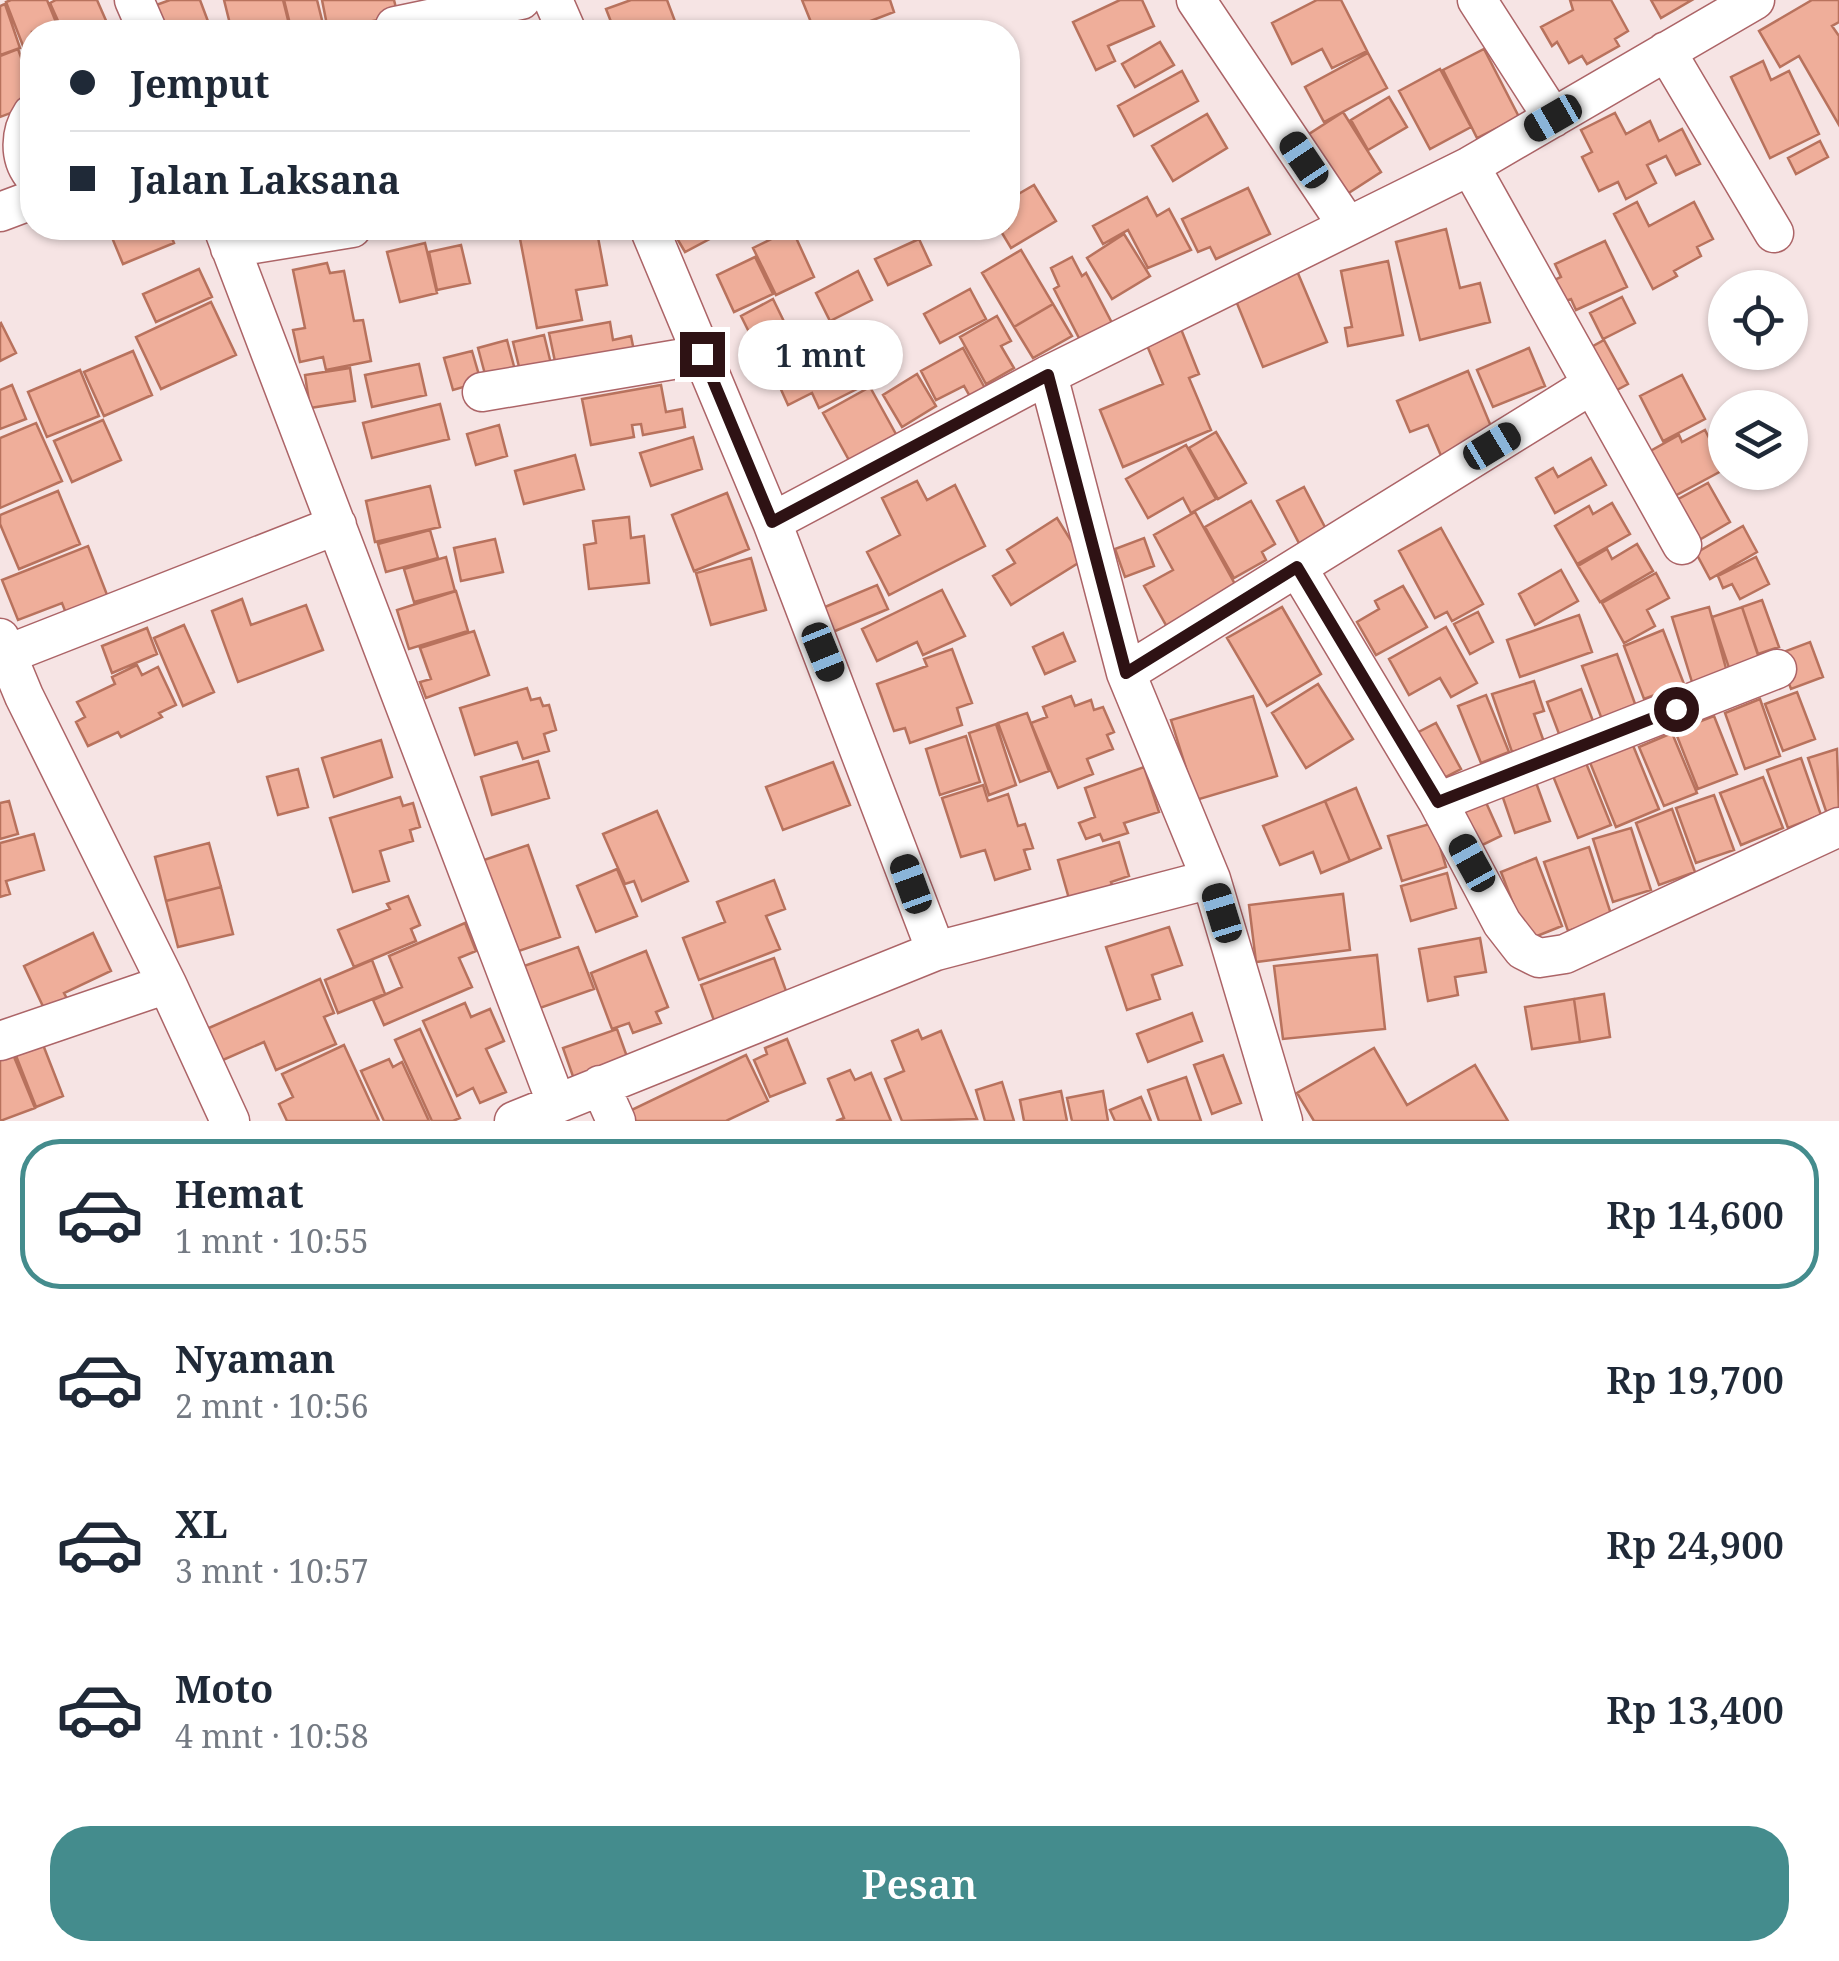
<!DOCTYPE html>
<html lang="id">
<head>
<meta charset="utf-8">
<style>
  :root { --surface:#fff; --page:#f6f6f7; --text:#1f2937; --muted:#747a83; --line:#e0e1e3; --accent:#448c8d }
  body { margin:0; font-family:"Noto Serif",serif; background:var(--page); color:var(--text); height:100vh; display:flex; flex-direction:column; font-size:38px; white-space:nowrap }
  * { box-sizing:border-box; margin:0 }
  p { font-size:32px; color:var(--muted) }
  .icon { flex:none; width:55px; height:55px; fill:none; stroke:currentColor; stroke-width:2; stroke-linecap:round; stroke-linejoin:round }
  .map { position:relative; height:1121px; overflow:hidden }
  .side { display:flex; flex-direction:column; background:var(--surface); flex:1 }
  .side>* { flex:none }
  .hud { position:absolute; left:20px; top:20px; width:1000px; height:220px; border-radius:40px; box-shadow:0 2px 8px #0004; display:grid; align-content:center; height:220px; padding:0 50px; background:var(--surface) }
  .fabs { position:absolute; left:1708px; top:270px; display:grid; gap:20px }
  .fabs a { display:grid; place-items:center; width:100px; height:100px; border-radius:50%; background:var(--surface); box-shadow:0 2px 8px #0004; font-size:50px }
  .end { position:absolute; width:45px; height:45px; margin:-22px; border:12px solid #2e1214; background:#fff; box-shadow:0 0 0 5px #fff }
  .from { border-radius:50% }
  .bubble { position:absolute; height:70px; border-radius:35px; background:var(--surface); box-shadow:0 2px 8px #0004; font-size:32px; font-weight:600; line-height:70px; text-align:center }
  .car { position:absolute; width:30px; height:60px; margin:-30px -15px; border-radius:12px; box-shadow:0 0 8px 2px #0007; background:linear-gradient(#222 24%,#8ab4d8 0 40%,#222 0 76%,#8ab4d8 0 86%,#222 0) }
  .hud b { display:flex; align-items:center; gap:35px; height:95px; font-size:38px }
  .hud b+b { border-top:2px solid var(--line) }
  .hud i { width:25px; height:25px; background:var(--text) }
  ul { padding:18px 0 0; list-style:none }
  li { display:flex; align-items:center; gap:30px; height:150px; margin:0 20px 15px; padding:0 30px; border:5px solid transparent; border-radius:40px }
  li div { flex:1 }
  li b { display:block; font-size:38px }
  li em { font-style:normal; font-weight:600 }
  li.active { border-color:var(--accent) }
  li>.icon { width:90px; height:90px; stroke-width:1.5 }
  .button { display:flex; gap:20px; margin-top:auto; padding:20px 50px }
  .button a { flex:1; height:115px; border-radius:40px; background:var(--accent); color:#fff; font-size:40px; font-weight:600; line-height:115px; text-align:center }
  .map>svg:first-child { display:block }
  .building { fill:#efae9a; stroke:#b8725d; stroke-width:2.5 }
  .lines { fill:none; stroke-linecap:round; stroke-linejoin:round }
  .minor-casing { stroke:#ac6467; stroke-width:41 }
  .minor { stroke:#fff; stroke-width:38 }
  .route { stroke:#2e1214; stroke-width:12 }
</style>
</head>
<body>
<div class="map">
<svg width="1839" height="1121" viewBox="0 0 1839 1121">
  <rect width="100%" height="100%" fill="#f6e4e4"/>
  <path class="building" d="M11,0H47L60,32H32V69L6,2Z
    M56,0H97L111,32H63L50,3Z
    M170,0H200L212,32H154L145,9Z
    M224,0H283L291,32H232Z
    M284,0H317L323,24L292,32Z
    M322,0H394L398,16L328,30Z
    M631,0H667L676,24L652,32H615L606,9Z
    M802,0H890L894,12L842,32H815Z
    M1120,0H1142L1154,26L1108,46L1115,61L1096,70L1073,22Z
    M1317,0H1341L1367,51L1332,68L1322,49L1292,64L1272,23Z
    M1611,0L1628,31L1615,39L1619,46L1587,64L1582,56L1569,63L1557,42L1552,46L1541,27L1573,10L1570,0Z
    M1651,0H1692L1661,18Z
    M1812,0H1839V22L1832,26L1839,36V125L1799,56L1780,67L1759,31Z
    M5,4L20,48L0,55V6Z
    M1160,42L1174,65L1135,87L1122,64Z
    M18,49L32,88V105L0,117V56Z
    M1484,49L1519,117L1477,138L1443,70Z
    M1368,53L1387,88L1324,122L1305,87Z
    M1763,61L1771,80L1789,71L1819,134L1770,158L1731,77Z
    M1440,69L1471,127L1430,149L1399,91Z
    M1182,71L1198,101L1134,136L1118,106Z
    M1389,97L1407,127L1368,150L1351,120Z
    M1343,112L1381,172L1344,196L1306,136Z
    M1615,113L1626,134L1650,121L1659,141L1682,129L1700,164L1676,175L1666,156L1647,165L1656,183L1626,199L1618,182L1599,191L1582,157L1592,152L1581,130Z
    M1207,114L1227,148L1173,181L1152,146Z
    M1820,141L1828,157L1796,174L1788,158Z
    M1034,185L1056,221L1011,248L999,228H1008V216L1011,213L1008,200Z
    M1248,188L1270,234L1216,259L1210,247L1198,252L1182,219Z
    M1147,197L1157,216L1169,209L1191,250L1148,268L1128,230L1103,244L1093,226Z
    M1637,202L1649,226L1694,202L1713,239L1697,247L1701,256L1674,271L1677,276L1653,289L1614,214Z
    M108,228H170H168L174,243L123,264Z
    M518,228H570L571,237L597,232L607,285L576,290L582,320L537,328Z
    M671,228H712L717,235L685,252Z
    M792,229L814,277L776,295L753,248Z
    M1446,229L1460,288L1480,283L1490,322L1420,340L1396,242Z
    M1124,234L1150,276L1112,299L1087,258Z
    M919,239L931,265L888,285L875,259Z
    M1605,241L1627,287L1576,310L1571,299L1560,303L1550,282L1561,277L1555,264Z
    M425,243L437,293L400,302L387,252Z
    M461,245L470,283L437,290L429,252Z
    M1021,250L1053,304L1014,327L982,273Z
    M755,257L773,294L734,312L717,275Z
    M1072,257L1082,276L1086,273L1112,323L1080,340L1054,289L1059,286L1051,268Z
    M1388,261L1403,335L1348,346L1345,328L1352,327L1341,271Z
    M327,263L330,273L344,271L354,321L363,320L371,361L326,370L323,357L300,362L293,330L305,328L293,270Z
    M199,269L212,297L156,322L143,294Z
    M858,271L872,300L830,321L816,293Z
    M1297,271L1327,342L1263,367L1234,296Z
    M970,289L986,319L940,343L924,314Z
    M1622,297L1635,323L1603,339L1590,313Z
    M773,299L793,340L761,356L741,316Z
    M211,302L236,355L161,389L136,337Z
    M1053,304L1072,336L1033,358L1014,327Z
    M997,316L1011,341L1001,346L1014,368L986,384L960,337Z
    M610,322L613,340L631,336L635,356L557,371L549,333Z
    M1,323L16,353L0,361V324Z
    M1181,329L1199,374L1189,378L1211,430L1123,467L1100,410L1163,384L1146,343Z
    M544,335L552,368L521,375L513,342Z
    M507,340L515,370L486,378L478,348Z
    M1604,340L1628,384L1602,398L1577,355Z
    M963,348L987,392L972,400L964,386L936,400L921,371Z
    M1529,348L1545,386L1493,407L1477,370Z
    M133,351L152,395L104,416L84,372Z
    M472,351L481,382L453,390L444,358Z
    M841,356L857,389L819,408L812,393L788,405L779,385Z
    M419,364L426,395L372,407L365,375Z
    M350,368L355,401L310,408L305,375Z
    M80,370L99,416L47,437L28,392Z
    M1468,371L1495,436L1442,458L1428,425L1410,432L1397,401Z
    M917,374L936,406L902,427L883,395Z
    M1682,375L1705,419L1663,441L1640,396Z
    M12,385L26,419L0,429V390Z
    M661,385L666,412L682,409L685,427L643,435L641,424L632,425L634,437L591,445L582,399Z
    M870,387L897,436L850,462L823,413Z
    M440,404L449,439L372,458L363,423Z
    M103,420L121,460L72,482L54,441Z
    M36,423L62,481L0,508V438Z
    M499,425L507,456L476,465L467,434Z
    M1705,430L1725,469L1669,499L1645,454L1679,435L1682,442Z
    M1216,432L1246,483L1218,499L1189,448Z
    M693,437L702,469L651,486L640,453Z
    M1186,445L1216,499L1191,513L1183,498L1148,518L1126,479Z
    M575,455L584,489L524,504L515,471Z
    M1591,458L1606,485L1555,513L1536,478L1553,468L1558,477Z
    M917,481L927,500L955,485L985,546L889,595L867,552L900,535L882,498Z
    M1708,483L1730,522L1694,543L1671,503Z
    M430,486L440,527L375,542L366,501Z
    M1304,487L1328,533L1301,547L1277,501Z
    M58,491L80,544L19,569L0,524V515Z
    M727,493L749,549L694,571L672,515Z
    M1251,501L1275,544L1262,552L1266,560L1234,578L1205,527Z
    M1612,503L1630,534L1577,564L1555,526L1589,506L1593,514Z
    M1195,512L1241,595L1171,634L1144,586L1173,570L1154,535Z
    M629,517L631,538L644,536L649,583L589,589L584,545L596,543L593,521Z
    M1057,518L1083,560L1011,605L993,576L1015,563L1007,550Z
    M1743,526L1757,552L1710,579L1696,553Z
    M1441,528L1483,604L1452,621L1447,612L1435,618L1399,551Z
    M430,530L438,558L386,572L378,544Z
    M1144,538L1154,566L1125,577L1115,549Z
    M495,539L503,572L461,581L454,548Z
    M1637,544L1653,571L1600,602L1578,566L1607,549L1612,559Z
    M88,546L111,605L69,621L62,603L18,620L2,580Z
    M446,557L455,591L414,602L404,569Z
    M1756,557L1769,584L1740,599L1732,584L1723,588L1718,576Z
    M751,558L766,610L711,625L696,573Z
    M1561,570L1578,601L1535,625L1519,594Z
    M1656,573L1669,598L1647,610L1655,626L1624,643L1602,603Z
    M877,585L888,609L823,636L813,612Z
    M1403,586L1427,627L1376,655L1357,622L1379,609L1375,601Z
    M942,590L965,636L923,655L917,642L877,661L862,629Z
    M456,591L468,631L409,649L397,610Z
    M242,599L251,625L306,605L323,650L238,682L212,611Z
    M1762,600L1779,647L1758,654L1742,607Z
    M1282,607L1321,674L1267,706L1227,638Z
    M1709,607L1727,672L1692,682L1672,617Z
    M1742,607L1759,658L1729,668L1712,617Z
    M1478,612L1493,642L1470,654L1454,624Z
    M1579,615L1592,652L1520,677L1507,640Z
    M184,625L214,692L183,706L154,638Z
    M1446,627L1477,683L1451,697L1440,678L1409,695L1389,659Z
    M147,628L157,654L112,673L102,646Z
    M1663,630L1684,684L1644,699L1624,646Z
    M474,631L489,675L426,698L420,682L431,679L420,648Z
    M1063,633L1075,661L1045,674L1033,647Z
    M1810,642L1823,677L1791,689L1778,654Z
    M952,649L972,703L957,708L962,725L910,743L905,728L894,731L877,684L927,666L924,659Z
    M1617,654L1638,712L1604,725L1582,666Z
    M137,665L142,675L158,667L176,705L159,713L162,717L121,737L118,732L88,746L76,722L85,717L77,702L115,684L112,677Z
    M1534,681L1544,711L1534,714L1544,742L1512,752L1492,694Z
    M1318,684L1353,739L1306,768L1272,713Z
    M527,688L531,700L540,698L543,706L549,705L556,730L544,734L549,751L523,759L517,742L475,755L460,708Z
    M1581,689L1596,729L1562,742L1547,702Z
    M1797,692L1815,739L1783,751L1765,704Z
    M1486,695L1509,752L1481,763L1458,706Z
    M1071,696L1075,706L1091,700L1094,710L1103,707L1114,732L1107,735L1113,749L1087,759L1093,774L1058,788L1031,723L1047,717L1043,707Z
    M1253,696L1277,776L1196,800L1171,720Z
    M1760,699L1780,756L1745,769L1725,713Z
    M1027,713L1049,771L1020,782L998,723Z
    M1714,716L1737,774L1698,789L1675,731Z
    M1436,723L1461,769L1432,784L1407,738Z
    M996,724L1016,785L989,795L969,733Z
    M1672,733L1697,793L1664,806L1639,747Z
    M966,736L980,782L940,795L926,749Z
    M381,740L392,777L334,797L322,758Z
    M1632,743L1659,809L1616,827L1589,760Z
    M1837,749L1839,811L1827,814L1808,758Z
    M1584,758L1611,825L1578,838L1551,771Z
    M1801,758L1821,815L1788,828L1767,770Z
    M538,761L549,798L492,815L481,777Z
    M833,762L850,805L783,830L766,787Z
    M1144,767L1159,812L1124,823L1128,833L1103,841L1100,834L1086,839L1079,823L1095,817L1085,788Z
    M298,769L308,807L278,815L267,777Z
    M1534,777L1550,821L1515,833L1500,789Z
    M1763,777L1783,828L1741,845L1720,793Z
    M983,785L988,801L1008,794L1018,826L1025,824L1033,848L1024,850L1030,869L995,880L985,850L961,857L942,798Z
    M1356,788L1381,848L1350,861L1325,801Z
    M1714,795L1734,850L1696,863L1676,808Z
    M400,797L403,806L413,803L420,827L410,830L413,841L380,851L389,881L353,892L330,818Z
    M1484,798L1501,836L1474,849L1456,811Z
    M9,801L18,834L0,839V803Z
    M1325,801L1350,861L1321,873L1313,852L1280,865L1263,826Z
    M1672,809L1695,872L1659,885L1636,823Z
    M657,811L688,881L642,901L634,881L625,884L603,834Z
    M1433,823L1446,867L1402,881L1388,836Z
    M1631,828L1651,890L1613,902L1593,839Z
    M34,834L44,870L6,881L10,894L0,897V843Z
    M1119,842L1129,876L1111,882L1116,897L1072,909L1058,860Z
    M209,843L221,887L166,901L155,857Z
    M528,845L560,937L513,953L481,861Z
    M1589,847L1612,917L1568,931L1544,862Z
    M1536,858L1562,926L1527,940L1501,872Z
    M617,869L637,916L596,932L577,886Z
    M1447,873L1456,908L1411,921L1401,886Z
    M774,880L785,909L766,916L780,949L699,980L683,938L725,922L717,902Z
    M221,887L233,934L178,947L166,901Z
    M1343,894L1350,950L1256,962L1249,905Z
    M408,896L420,925L411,929L416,941L354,967L338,930L390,909L387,904Z
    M465,923L476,951L459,958L472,987L384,1025L373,1000L402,987L389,956Z
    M1169,927L1182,965L1152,975L1160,999L1127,1010L1106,947Z
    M93,933L111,971L64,993L71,1006L48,1017L24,966Z
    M1480,938L1486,972L1455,977L1458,995L1428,1001L1419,949Z
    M578,947L594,989L540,1008L524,966Z
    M646,951L668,1007L656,1012L661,1023L633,1033L629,1023L612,1029L591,973Z
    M1377,955L1385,1029L1283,1039L1274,966Z
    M774,958L789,999L716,1026L701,985Z
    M372,960L385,994L338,1013L325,980Z
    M320,979L334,1013L324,1017L336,1044L276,1070L264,1042L216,1063L202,1031Z
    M1604,994L1610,1037L1580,1042L1574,999Z
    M1574,999L1580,1042L1532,1049L1525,1007Z
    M465,1003L471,1017L490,1009L504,1041L486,1049L506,1092L480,1103L473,1088L457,1096L423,1021Z
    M1192,1013L1202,1041L1148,1062L1137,1034Z
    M420,1029L460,1118L453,1121H432L395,1040Z
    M617,1029L630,1065L576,1085L563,1048Z
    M918,1030L922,1039L941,1031L977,1119L902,1121L885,1079L904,1071L892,1041Z
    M40,1037L63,1096L36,1107L13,1048Z
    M787,1039L805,1083L770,1097L754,1060L767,1054L765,1048Z
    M344,1045L379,1121H287L279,1104L293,1097L282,1074Z
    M10,1047L35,1108L0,1121V1051Z
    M1374,1048L1407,1105L1475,1065L1508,1121H1314L1297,1093Z
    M746,1055L768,1101L726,1121H624L621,1115Z
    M1223,1055L1241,1103L1212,1114L1194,1065Z
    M389,1059L393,1067L402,1062L429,1121H384L361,1071Z
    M850,1070L855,1080L871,1073L891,1121H836L844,1118L828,1079Z
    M1186,1077L1201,1121H1159L1148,1090Z
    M1002,1082L1014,1121H985L976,1090Z
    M1061,1091L1067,1121H1024L1020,1100Z
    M1103,1091L1108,1121H1072L1067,1098Z
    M1141,1097L1151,1121H1115L1110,1110Z"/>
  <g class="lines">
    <g class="minor-casing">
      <path id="minor" d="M134,0L148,32
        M553,0L567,32
        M1196,0L1347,225
        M1477,0L1553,118
        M395,26L521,0
        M1666,51L1774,233
        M32,114C20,132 19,157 32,174
        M1470,166L1682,545
        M0,212L32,200
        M223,228L556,1102
        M649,228L772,522L936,951
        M230,248L352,228
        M1048,375L1126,673L1211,879L1283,1121
        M482,392L702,355
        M772,522L1048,375L1470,166L1755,0
        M1297,567L1438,802L1502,923L1523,950L1539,958L1565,954L1839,827
        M0,638L24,696L167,984L230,1121
        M8,654L337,525
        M1126,673L1591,385
        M1438,802L1777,669
        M0,1041L167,984
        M600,1085L616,1121
        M514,1121L936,951L1211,879"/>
    </g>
    <use href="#minor" class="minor"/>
  </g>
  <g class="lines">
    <path class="route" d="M702,354L772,522L1048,375L1126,673L1297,567L1438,802L1676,709"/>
  </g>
</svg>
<div class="fabs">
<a><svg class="icon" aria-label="locate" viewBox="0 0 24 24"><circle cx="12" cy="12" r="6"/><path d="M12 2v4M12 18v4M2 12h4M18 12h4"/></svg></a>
<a><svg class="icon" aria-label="layers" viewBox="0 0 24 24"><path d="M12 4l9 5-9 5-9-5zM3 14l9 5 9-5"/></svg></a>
</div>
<i class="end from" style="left:1676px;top:709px"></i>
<i class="end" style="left:702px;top:354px"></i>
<div class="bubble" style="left:738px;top:320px;width:165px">1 mnt</div>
<i class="car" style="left:1553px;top:118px;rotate:240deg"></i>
<i class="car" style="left:1304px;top:160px;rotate:326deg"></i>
<i class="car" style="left:1492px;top:446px;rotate:59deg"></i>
<i class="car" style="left:823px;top:652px;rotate:158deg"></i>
<i class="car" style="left:1472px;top:863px;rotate:331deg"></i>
<i class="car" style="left:911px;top:884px;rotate:340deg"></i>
<i class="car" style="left:1222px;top:913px;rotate:343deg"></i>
<div class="hud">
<b><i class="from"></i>Jemput</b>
<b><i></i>Jalan Laksana</b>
</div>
</div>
<section class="side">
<ul>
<li class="active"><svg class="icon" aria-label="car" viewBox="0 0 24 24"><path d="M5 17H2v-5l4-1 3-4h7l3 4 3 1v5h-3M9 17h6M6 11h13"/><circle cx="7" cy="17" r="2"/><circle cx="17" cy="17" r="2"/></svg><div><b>Hemat</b><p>1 mnt · 10:55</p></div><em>Rp 14,600</em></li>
<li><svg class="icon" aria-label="car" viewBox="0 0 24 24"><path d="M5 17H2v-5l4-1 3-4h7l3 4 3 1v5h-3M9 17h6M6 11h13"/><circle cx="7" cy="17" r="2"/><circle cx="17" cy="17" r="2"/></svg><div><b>Nyaman</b><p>2 mnt · 10:56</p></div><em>Rp 19,700</em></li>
<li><svg class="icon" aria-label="car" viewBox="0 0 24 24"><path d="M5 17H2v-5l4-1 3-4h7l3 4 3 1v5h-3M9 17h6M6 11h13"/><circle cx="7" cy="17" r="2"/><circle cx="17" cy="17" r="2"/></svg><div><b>XL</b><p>3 mnt · 10:57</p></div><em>Rp 24,900</em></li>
<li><svg class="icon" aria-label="car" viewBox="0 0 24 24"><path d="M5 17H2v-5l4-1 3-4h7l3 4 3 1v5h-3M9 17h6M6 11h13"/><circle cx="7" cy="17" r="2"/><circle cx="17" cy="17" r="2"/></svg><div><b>Moto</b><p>4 mnt · 10:58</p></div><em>Rp 13,400</em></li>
</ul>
<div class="button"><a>Pesan</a></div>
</section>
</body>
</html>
